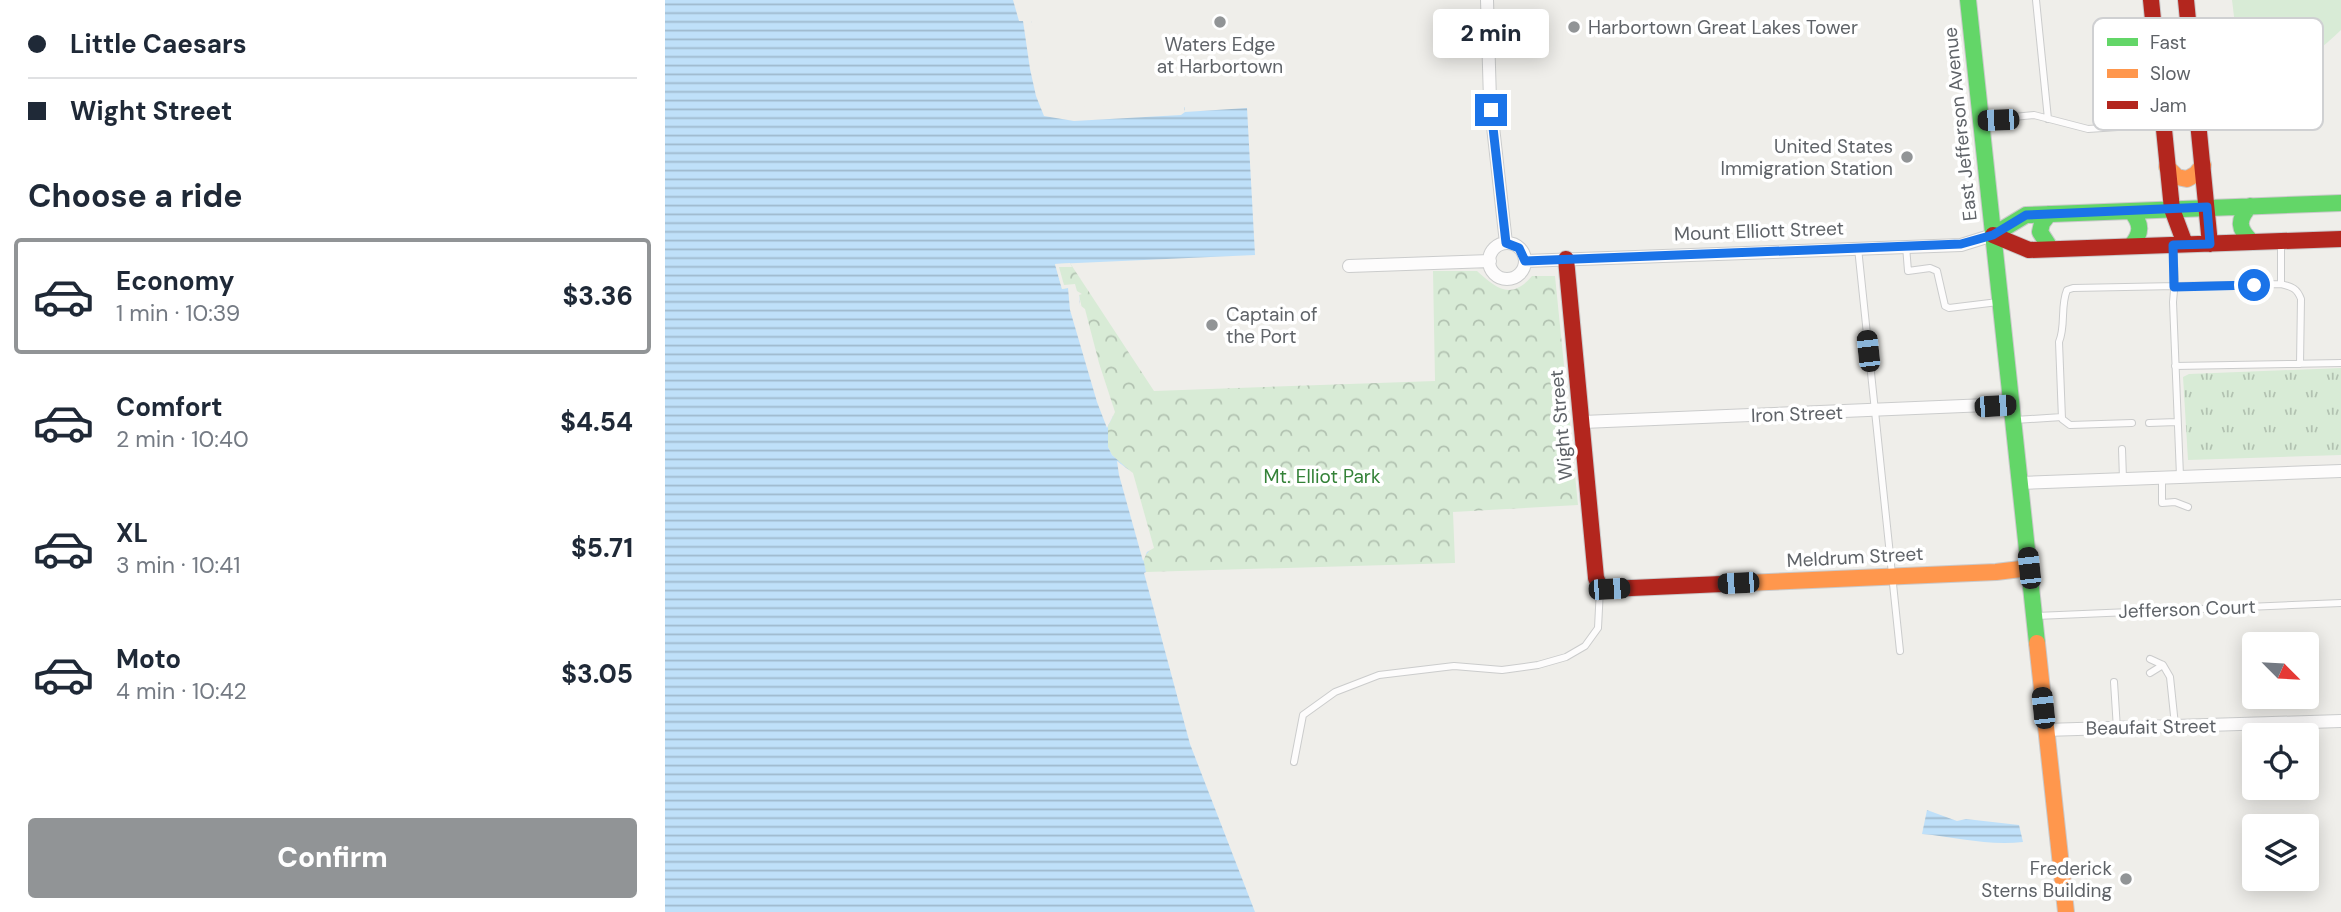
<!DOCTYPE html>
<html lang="en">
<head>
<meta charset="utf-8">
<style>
  :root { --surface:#fff; --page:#f6f6f7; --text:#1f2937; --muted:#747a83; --line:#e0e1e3; --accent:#919496 }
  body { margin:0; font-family:"DM Sans",sans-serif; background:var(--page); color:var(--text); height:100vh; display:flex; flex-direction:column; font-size:26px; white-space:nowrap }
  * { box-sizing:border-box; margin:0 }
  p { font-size:23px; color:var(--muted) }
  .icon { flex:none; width:38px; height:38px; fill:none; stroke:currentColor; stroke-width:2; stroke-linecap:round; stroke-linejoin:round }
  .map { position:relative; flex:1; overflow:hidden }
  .drawer { display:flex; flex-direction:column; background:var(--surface); width:665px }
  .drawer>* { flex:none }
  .guide { display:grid; align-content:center; height:154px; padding:0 28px; background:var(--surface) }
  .needle { width:46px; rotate:114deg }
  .tools { position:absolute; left:1577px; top:632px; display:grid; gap:14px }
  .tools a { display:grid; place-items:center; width:77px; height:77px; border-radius:7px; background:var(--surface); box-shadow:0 4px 18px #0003; font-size:35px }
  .end { position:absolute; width:32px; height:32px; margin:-16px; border:9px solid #1a73e8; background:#fff; box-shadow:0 0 0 4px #fff }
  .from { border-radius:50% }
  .bubble { position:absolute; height:49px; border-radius:7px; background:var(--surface); box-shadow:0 4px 18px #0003; font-size:23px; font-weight:800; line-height:49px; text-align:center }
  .car { position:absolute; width:21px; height:42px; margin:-21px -10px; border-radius:9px; box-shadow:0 0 5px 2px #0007; background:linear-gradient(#222 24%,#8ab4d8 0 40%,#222 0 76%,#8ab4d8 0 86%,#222 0) }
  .guide b { display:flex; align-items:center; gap:24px; height:66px; font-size:26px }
  .guide b+b { border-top:2px solid var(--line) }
  .guide i { width:18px; height:18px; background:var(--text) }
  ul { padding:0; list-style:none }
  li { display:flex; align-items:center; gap:21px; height:116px; margin:0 14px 10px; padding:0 14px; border:4px solid transparent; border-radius:7px }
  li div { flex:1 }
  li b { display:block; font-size:26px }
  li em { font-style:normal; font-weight:800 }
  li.on { border-color:var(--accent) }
  li>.icon { width:63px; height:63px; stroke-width:1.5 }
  h2 { padding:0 28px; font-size:32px; line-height:84px }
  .action { display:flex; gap:14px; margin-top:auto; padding:14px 28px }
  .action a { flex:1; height:80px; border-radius:7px; background:var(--accent); color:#fff; font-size:28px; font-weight:800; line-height:80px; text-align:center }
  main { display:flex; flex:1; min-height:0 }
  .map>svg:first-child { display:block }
  .grass { fill:url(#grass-tufts) }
  .park { fill:url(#park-crowns) }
  .garden { fill:#d8ebd6 }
  .water { fill:url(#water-rules) }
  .pier { fill:#efeeea }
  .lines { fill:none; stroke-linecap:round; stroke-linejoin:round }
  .lane-casing { stroke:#cbcccc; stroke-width:8 }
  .street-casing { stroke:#cbcccc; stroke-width:14 }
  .fast-casing { stroke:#cacacb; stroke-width:18 }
  .slow-casing { stroke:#cacacb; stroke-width:18 }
  .jam-casing { stroke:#cacacb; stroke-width:18 }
  .lane { stroke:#fdfcfc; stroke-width:6 }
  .street { stroke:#fdfcfc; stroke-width:12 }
  .fast { stroke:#63d668; stroke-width:16 }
  .slow { stroke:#ff974d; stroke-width:16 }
  .jam { stroke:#b3261e; stroke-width:16 }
  .route { stroke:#1a73e8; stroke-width:9 }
  .poi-dot { fill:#919496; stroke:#fff; stroke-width:2.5 }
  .labels { text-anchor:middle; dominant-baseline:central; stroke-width:7; stroke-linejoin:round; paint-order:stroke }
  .poi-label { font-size:19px; fill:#5f6368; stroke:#fff; text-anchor:start }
  .street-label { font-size:19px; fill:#5f6368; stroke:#fff }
  .park-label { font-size:19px; fill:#348238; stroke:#fff }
  .key { fill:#fff; stroke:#cfd0d2; stroke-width:2 }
  .key-label { font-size:19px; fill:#5f6368 }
</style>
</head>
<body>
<main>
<section class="drawer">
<div class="guide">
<b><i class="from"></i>Little Caesars</b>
<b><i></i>Wight Street</b>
</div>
<h2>Choose a ride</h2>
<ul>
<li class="on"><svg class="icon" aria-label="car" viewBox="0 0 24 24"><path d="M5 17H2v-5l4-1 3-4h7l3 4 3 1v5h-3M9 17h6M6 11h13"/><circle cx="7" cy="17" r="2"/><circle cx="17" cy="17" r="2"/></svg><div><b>Economy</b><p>1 min · 10:39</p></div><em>$3.36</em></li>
<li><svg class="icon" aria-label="car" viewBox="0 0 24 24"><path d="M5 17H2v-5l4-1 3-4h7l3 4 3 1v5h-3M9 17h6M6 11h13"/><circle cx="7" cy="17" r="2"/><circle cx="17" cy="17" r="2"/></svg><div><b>Comfort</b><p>2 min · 10:40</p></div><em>$4.54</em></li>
<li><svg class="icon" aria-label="car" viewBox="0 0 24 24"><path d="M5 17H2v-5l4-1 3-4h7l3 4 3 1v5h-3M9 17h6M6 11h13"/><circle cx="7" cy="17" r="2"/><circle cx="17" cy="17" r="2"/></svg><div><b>XL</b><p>3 min · 10:41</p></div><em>$5.71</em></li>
<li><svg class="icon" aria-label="car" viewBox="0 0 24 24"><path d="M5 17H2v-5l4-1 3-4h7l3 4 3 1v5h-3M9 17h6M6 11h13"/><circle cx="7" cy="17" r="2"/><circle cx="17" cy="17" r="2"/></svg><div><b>Moto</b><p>4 min · 10:42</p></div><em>$3.05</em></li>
</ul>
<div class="action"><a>Confirm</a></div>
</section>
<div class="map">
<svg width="1676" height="912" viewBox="0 0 1676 912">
  <defs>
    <pattern id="grass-tufts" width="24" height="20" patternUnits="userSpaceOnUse" patternTransform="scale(1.75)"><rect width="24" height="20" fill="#d8ebd6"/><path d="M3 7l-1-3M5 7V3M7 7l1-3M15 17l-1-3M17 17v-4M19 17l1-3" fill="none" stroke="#b2c2b1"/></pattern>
    <pattern id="park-crowns" width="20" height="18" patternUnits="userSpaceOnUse" patternTransform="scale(1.75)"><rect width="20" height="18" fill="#d8ebd6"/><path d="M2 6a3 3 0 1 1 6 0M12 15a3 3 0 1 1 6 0" fill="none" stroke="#b2c2b1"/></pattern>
    <pattern id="water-rules" width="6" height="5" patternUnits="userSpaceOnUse" patternTransform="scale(1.75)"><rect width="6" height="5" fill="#bfe0f9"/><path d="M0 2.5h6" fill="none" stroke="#9eb9cd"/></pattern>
  </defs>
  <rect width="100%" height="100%" fill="#efeeea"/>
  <path class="grass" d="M1676,368V455L1523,460L1518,377L1524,374Z"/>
  <path class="park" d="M405,263L489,391L770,381L768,271H812C831,288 846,301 867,276H890L913,505L788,512L790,563L481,572L478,561L482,552L464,471L447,455L443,447V425L414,295L397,289L390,264Z"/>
  <path class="garden" d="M1567,0H1676V30C1642,63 1622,70 1576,74Z"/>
  <path class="water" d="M0,0H348L354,21H366L389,109L520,107V112L582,108L590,255L390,264L397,289L409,287L414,295L415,305L448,416L443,426V447L447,455L464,470L485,550L478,558L481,572L479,573L525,744L590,912H0Z
    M1262,810L1292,821L1301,819L1354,825L1358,842C1323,846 1291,837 1257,834Z"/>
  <path class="pier" d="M358,21H366L375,40L391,107L519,104L520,112L516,115L409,121L379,116L371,96L365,69Z
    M405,263L407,267H394L399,285L410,284L412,291L417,294L414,295L415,305L420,309L434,363L450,412L442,428L432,402L405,310L403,288L397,289L390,264Z
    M452,461L468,473L489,548L482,552L478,561L454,475Z"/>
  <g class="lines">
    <g class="lane-casing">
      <path id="lane" d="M1371,0L1383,119
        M1318,120L1369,115L1423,129L1497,124
        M810,121L827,120
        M1616,243V284
        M1241,246L1243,271L1265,268L1272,271L1280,306L1284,308L1333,302
        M1508,246L1510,279L1508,302L1515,476
        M1193,248L1235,651
        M1510,366L1676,363
        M1350,420L1397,417
        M1467,423L1405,425L1397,419L1394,342C1401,325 1395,307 1402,290L1408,288L1616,284C1627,287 1632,288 1636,299L1635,364
        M1484,423L1512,422
        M1457,449L1458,479
        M1497,479V503L1510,502L1523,507
        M1371,616L1676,603
        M1485,659L1498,665L1505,677L1510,725
        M1485,673L1498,665
        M1449,682L1452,729
        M629,762L638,715L670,692L714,675L789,666L837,670L873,665L901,657L920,646L933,628L935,588"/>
    </g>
    <g class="street-casing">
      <path id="street" d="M822,0L825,100L841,243
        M824 261a18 18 0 1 1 36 0a18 18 0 1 1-36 0Z
        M860,261L1296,245L1328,235
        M684,266L825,261
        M918,422L1346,404
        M1355,483L1676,471
        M1380,730L1676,721"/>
    </g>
    <g class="fast-casing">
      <path id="fast" d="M1303,0L1372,643
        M1585,206C1572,220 1573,229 1587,242
        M1466,211C1477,224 1477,233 1466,246
        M1384,214L1377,223L1375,232L1386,249
        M1328,235L1361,215L1676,203"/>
    </g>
    <g class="slow-casing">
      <path id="slow" d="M1502,167L1512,177L1522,179L1531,174L1538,165
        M1057,584L1331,572L1364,568
        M1372,643L1401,912"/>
    </g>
    <g class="jam-casing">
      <path id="jam" d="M1486,0L1507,209L1520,244
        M1521,0L1545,244
        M1328,235L1364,250L1676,239
        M901,259L931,578L935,587L944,589L1057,584"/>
    </g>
    <use href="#lane" class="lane"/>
    <use href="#street" class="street"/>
    <use href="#fast" class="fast"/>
    <use href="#slow" class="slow"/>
    <use href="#jam" class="jam"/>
  </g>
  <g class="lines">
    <path class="route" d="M826,110L841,243L854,248L860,261L1296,244L1328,235L1361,215L1542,207L1545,244L1508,245L1509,287L1589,285"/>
  </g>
  <g class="poi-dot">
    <circle cx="555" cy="22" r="7"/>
    <circle cx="909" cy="27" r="7"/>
    <circle cx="1242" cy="157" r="7"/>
    <circle cx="547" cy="325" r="7"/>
    <circle cx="1461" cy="879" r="7"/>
  </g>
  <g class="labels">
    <g class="poi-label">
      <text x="923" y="27">Harbortown Great Lakes Tower</text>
      <text x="555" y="44" text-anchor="middle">Waters Edge<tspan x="555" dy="22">at Harbortown</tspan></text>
      <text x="1228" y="146" text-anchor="end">United States<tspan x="1228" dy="22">Immigration Station</tspan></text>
      <text x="561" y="314">Captain of<tspan x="561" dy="22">the Port</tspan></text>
      <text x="1447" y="868" text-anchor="end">Frederick<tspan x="1447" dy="22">Sterns Building</tspan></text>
    </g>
    <g class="street-label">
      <text transform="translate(1295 124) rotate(-96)">East Jefferson Avenue</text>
      <text transform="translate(1094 231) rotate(-2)">Mount Elliott Street</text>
      <text transform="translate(1132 414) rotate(-2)">Iron Street</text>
      <text transform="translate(896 425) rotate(-95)">Wight Street</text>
      <text transform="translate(1190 557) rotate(-3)">Meldrum Street</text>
      <text transform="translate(1522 609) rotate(-2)">Jefferson Court</text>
      <text transform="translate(1486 727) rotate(-1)">Beaufait Street</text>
    </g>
    <g class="park-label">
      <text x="657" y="476">Mt. Elliot Park</text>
    </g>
  </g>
  <rect x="1428" y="18" width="230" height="112" rx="10" class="key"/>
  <rect x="1442" y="38" width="31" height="8" fill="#63d668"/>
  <rect x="1442" y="69" width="31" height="9" fill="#ff974d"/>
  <rect x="1442" y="101" width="31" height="8" fill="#b3261e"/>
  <g class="key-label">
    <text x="1485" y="49">Fast</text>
    <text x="1485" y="80">Slow</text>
    <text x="1485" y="112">Jam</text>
  </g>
</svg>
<div class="tools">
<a><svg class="needle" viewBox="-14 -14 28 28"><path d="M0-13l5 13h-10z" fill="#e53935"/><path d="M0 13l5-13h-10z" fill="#747a83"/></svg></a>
<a><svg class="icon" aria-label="locate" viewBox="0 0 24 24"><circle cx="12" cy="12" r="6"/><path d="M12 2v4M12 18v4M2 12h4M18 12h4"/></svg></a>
<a><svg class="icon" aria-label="layers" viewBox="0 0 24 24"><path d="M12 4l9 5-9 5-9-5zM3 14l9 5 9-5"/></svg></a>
</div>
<i class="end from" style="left:1589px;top:285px"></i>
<i class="end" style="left:826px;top:110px"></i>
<div class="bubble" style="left:768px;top:9px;width:116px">2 min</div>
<i class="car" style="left:1333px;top:120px;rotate:268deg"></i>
<i class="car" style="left:1203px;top:351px;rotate:354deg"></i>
<i class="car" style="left:1330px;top:406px;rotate:86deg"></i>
<i class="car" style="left:1364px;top:568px;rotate:354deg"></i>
<i class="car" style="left:1073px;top:583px;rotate:267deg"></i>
<i class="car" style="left:944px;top:589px;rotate:87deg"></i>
<i class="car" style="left:1378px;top:708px;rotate:354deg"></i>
</div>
</main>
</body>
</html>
